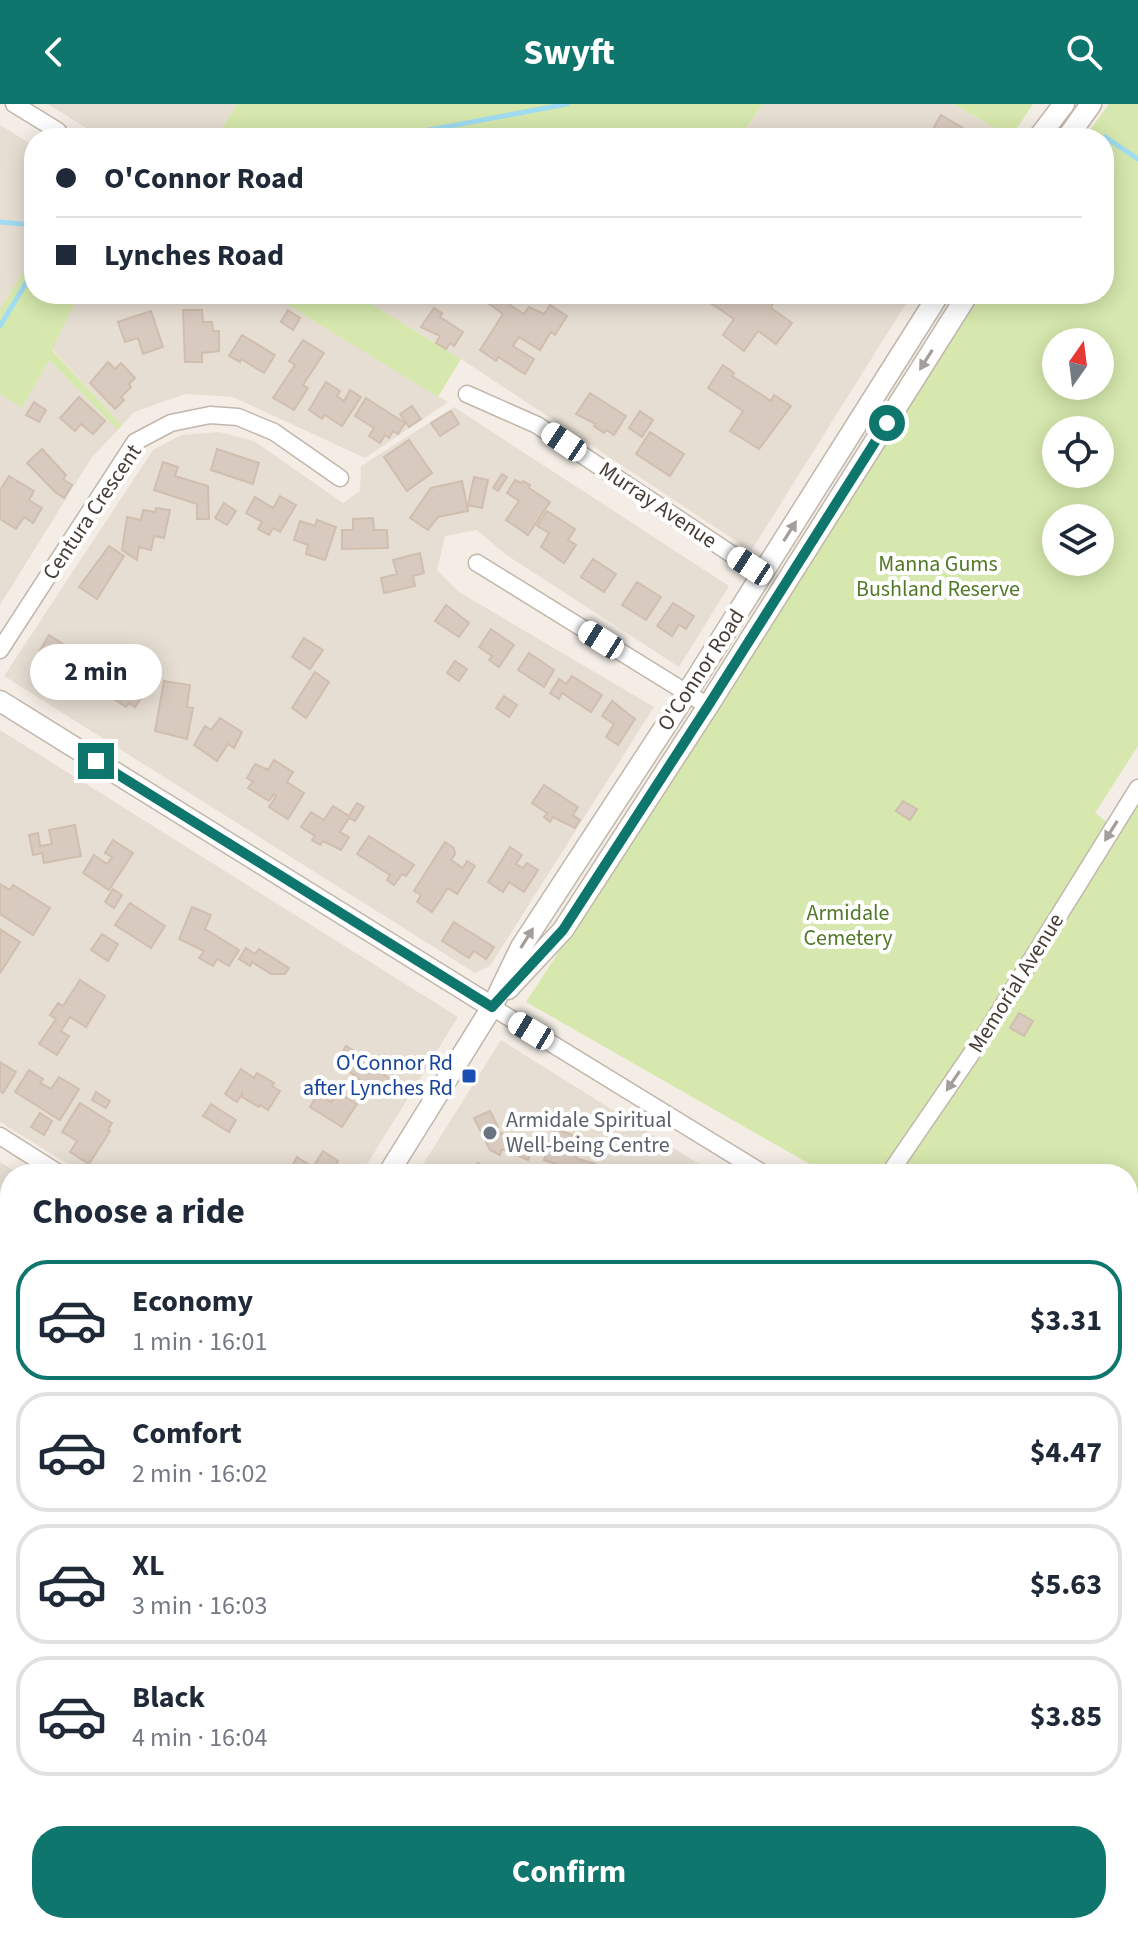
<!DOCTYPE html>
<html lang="en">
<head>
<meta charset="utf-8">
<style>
  :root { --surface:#fff; --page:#f6f6f7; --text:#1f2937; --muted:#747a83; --line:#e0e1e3; --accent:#0f766e }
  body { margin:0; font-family:"Source Sans 3",sans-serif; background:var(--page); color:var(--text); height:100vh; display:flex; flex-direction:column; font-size:30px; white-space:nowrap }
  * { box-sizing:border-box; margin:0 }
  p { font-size:26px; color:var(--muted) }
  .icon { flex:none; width:44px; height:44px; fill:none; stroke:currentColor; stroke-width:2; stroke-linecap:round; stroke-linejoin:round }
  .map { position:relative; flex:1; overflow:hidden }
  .drawer { position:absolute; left:0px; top:1060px; width:1138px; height:770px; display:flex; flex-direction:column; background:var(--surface); border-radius:32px 32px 0 0; box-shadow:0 4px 20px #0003 }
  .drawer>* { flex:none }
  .banner { position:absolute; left:24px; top:24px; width:1090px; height:176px; border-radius:32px; box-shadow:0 4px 20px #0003; display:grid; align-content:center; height:176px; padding:0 32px; background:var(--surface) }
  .needle { width:52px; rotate:14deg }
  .fabs { position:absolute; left:1042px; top:224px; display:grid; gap:16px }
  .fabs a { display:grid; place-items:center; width:72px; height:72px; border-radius:50%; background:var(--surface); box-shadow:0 4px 20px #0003; font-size:40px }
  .end { position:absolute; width:36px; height:36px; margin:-18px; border:10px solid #0f766e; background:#fff; box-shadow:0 0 0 4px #fff }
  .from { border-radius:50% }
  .bubble { position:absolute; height:56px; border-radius:28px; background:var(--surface); box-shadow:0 4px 20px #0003; font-size:26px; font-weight:700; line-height:56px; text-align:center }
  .car { position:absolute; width:24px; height:48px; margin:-24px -12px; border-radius:10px; box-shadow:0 0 6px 2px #0007; background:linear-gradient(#fff 24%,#345 0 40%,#fff 0 76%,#345 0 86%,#fff 0) }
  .banner b { display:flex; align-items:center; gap:28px; height:76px; font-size:30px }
  .banner b+b { border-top:2px solid var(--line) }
  .banner i { width:20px; height:20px; background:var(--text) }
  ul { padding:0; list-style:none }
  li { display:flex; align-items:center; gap:24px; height:120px; margin:0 16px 12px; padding:0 16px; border:4px solid var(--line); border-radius:32px }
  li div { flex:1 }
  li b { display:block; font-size:30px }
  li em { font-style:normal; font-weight:700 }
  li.selected { border-color:var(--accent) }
  li>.icon { width:72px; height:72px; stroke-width:1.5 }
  h2 { padding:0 32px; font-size:36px; line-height:96px }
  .button { display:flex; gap:16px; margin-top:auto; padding:16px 32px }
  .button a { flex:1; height:92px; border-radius:32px; background:var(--accent); color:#fff; font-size:32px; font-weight:700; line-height:92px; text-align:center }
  header { display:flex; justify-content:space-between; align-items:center; height:104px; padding:0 32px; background:var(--accent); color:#fff; font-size:36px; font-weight:700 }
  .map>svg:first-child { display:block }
  .residential { fill:#e7ded3 }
  .green { fill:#d6e8ad; fill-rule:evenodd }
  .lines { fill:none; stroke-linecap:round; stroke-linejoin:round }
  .stream { stroke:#a0dcf2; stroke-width:5 }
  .building { fill:#d8cabe; stroke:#d0beae; stroke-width:2 }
  .minor-casing { stroke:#c2b6ab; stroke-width:19 }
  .tertiary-casing { stroke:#c2b6ab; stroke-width:23 }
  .minor { stroke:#fff; stroke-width:16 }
  .tertiary { stroke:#fff; stroke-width:20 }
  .oneway { fill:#a29e9a }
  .route { stroke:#0f766e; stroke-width:10 }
  .transit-dot { fill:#1a4fb4; stroke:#fff; stroke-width:3 }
  .worship-dot { fill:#6b7280; stroke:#fff; stroke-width:3 }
  .labels { text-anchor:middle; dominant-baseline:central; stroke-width:8; stroke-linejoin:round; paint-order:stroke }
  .street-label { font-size:22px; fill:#463d35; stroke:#fff }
  .park-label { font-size:22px; fill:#517927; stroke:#fff }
  .transit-label { font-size:22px; fill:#164399; stroke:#fff; text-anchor:end }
  .worship-label { font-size:22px; fill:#5b616d; stroke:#fff; text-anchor:start }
</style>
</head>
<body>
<header><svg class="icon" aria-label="back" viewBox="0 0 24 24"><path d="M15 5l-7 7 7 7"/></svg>Swyft<svg class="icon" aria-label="search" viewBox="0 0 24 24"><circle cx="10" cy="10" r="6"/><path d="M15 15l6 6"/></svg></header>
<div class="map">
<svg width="1138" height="1829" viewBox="0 0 1138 1829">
  <rect width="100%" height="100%" fill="#f3ede5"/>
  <path class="residential" d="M48,0H237L216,34H102Z
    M763,0H953L1011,33L741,34Z
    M0,21L34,42V150L0,205Z
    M79,190H270L448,298L365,354L233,293L185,290L134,308L122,321L52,245Z
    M355,190H912L751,447L461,255Z
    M49,256L118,326L92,353L0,501V290L22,303Z
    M454,303L729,482L679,563L505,450L477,426L445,432L437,466L459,488L654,603L490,862L475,869L4,572L153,346L181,331L219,328L254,337L343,399L360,387L361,362Z
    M0,626L458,913L361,1070H84L0,1018Z
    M501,936L715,1070H417Z
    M0,1058L19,1070H10V1272L0,1269Z
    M10,1323V1643L0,1659V1327L2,1324Z
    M1128,1328L1138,1335V1438L1128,1455Z
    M1138,1527V1829H1054L1039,1820H1128V1543Z
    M10,1718V1789L0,1782V1734Z
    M61,1820H389L383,1829H75Z
    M446,1820H948L962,1829H440Z"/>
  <path class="green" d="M237,0H763L740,34H216Z
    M953,0H1033L1011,33Z
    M1109,0H1138V642L1095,709L1121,728L1138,701V1275L1128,1269V1070H827L526,898C680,663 829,425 982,190H1104V34H1084ZM1056,238H1100V282H1056ZM1056,326H1100V370H1056ZM1056,414H1100V458H1056Z
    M34,150V190H79L52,246L122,321L118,326L49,256L22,304L0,290V205Z
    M270,190H355L461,255L438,293Z"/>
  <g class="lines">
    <path class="stream" d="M1105,33L1138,55
      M387,34L567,0
      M0,118L34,121
      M0,222L34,166"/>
  </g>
  <path class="building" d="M941,11L980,34H928Z
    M475,190H509L515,194L510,201L524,210L529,203L544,210L550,201L567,212L555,231L551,228L540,246L519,233L513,242L534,255L525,270L498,253L496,257L480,246L503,210Z
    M720,190H777L771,204L792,219L776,240L758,227L744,247L723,231L734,215L712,200Z
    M434,204L442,209L440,213L463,228L454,242L450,239L446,245L436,239L440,232L421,223Z
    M183,206H202L203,218H212L213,227H219V247L202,249V258H185Z
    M288,206L300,214L293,226L281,218Z
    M151,207L163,243L143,250L138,234L125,238L118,218Z
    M242,231L275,251L264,269L241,255L240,258L229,252Z
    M303,236L324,249L303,281L308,284L294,306L273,294L295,261L289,257Z
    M108,258L115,265L121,259L135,274L129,280L131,283L121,293L124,296L115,305L90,279Z
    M723,261L734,269L732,272L771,297L774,291L791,302L759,345L730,327L743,307L708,284Z
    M326,278L340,287L337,292L344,297L350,286L361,293L342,322L325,311L322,315L309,306Z
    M590,289L626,312L614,331L606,326L604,329L594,322L596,320L576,310Z
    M79,293L105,317L93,330L81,320L75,327L60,314Z
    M366,294L405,319L398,330L393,327L389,334L385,331L380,339L369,332L374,324L355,312Z
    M34,298L46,306L39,318L26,311Z
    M412,302L421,315L409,323L400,310Z
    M451,307L459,320L440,332L431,319Z
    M640,307L653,316L642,333L629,324Z
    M650,328L684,350L670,372L636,350Z
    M409,336L432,369L407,387L384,353Z
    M42,345L66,371L63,375L72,381L64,394L55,388L27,359Z
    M217,345L259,359L253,380L211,366Z
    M163,358L178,363L175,372L208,382L209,415H197V400L154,386Z
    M502,370L507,373L498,387L493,384Z
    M9,372L34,387L29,396L42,404L33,419L24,413L16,425L0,415V386Z
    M474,373L488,376L482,404L468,401Z
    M515,376L521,379L523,377L530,381L529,384L550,398L528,431L506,416L519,397L507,389Z
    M462,377L468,407L438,413L428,426L410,414L431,384Z
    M280,392L296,401L280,428L273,424L269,431L258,425L262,418L246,409L255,393L273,404Z
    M224,399L236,407L227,421L215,414Z
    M156,404L170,406L164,434L154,432L151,446L139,443L137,456L122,446L127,413L141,416L143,406L155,408Z
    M547,407L575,425L568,436L576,441L564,459L541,443L549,429L537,422Z
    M373,414L374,426H387L388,444L342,445V426H353V415Z
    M317,416L336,423L325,456L306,450L308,441L294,436L300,417L315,422Z
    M109,442L124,452L97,495L79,483Z
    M420,449L424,469L413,472L415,482L384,489L381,474L397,470L393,456Z
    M593,455L616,470L604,488L581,473Z
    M637,478L661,493L646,516L622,501Z
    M673,499L694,512L686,525L679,521L672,532L657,522Z
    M446,501L469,519L459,533L435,517Z
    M491,525L514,541L499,563L489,556L492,552L479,543Z
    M49,531L77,549L79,545L93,553L79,574L71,569L69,572L56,564L58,561L39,548Z
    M304,534L323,546L310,565L292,553Z
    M529,549L554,566L544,583L518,566Z
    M455,557L467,565L459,577L447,569Z
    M104,565L110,570L112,567L139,584L137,587L143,591L135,603L129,599L126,603L100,586L102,582L96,578Z
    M315,568L329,578L306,614L292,604Z
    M572,572L602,591L591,608L562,589L559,595L550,589L559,575L566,580Z
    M164,577L190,581L187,603L193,604L187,635L155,627Z
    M504,592L517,601L509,613L496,604Z
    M612,597L635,615L618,641L606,633L614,620L602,612Z
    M220,614L242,628L234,644L228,640L217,657L194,641L205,622L211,626Z
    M274,656L293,668L287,678L304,689L288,715L269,703L276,692L274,690L269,697L248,684L253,678L247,674L255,660L268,666Z
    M544,681L578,703L573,711L580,716L575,724L553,713L550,718L544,713L547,709L532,699Z
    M903,697L917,705L910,716L896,707Z
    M357,699L364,703L355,717L349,714L340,728L349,733L341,746L323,737L320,741L312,736L315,732L301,723L311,708L324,716L333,702L349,712Z
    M75,721L81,752L44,759L42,749L33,751L29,731L38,729L40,742L52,740L49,726Z
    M369,732L414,761L406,772L402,770L394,781L387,776L390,771L357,750Z
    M113,736L133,749L109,786L83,769L94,751L107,760L112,753L105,749Z
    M445,738L454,744L455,750L451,756L463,764L467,757L475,762L457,790L448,784L432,808L417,798L421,791L414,787Z
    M510,743L522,751L516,760L523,764L527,759L538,766L524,788L509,778L503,788L488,778Z
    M0,780L10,786L13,781L50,804L33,831L0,810Z
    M113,785L122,791L114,804L105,798Z
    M130,799L165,822L151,844L115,821Z
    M192,803L211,811L205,825L239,846L229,862L217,855L213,862L199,854L204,847L179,835Z
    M454,818L494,843L486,855L474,847L469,854L442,837Z
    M0,825L20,838L0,869Z
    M102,830L118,840L108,857L91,846Z
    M246,844L255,850L259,845L289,864L285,870H271L252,858L250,862L239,855Z
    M80,876L105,892L86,923L70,913L61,927L69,932L57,951L39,940L56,915L50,911L58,899L63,902Z
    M1019,909L1033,917L1024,932L1010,924Z
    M346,942L382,964L380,968L392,976L386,987L382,985L377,992L358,980L360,977L357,973L336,959Z
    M0,958L16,968L3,989L0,987Z
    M241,965L254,974L257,969L274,979L272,982L280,987L268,1006L260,1001L259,1003L242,993V990L237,998L225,990Z
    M29,966L43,975L40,979L51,985L59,973L79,985L60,1016L15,988Z
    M96,988L110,997L106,1004L92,996Z
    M337,988L357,1000L342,1023L310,1003L318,990L331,998Z
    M80,999L112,1019L108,1026L110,1027L89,1060L70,1048L77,1037L62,1028Z
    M211,1000L236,1016L229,1028L203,1012Z
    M490,1007L498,1023L492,1026L534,1040L528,1056L502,1045L500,1051L490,1046L474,1014Z
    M40,1009L52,1017L44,1031L31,1023Z
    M555,1025L582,1034L576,1054L598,1061L596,1070H587L544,1056Z
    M323,1047L338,1057L331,1070L288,1069L297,1053L313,1063Z
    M478,1059L495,1070H472Z
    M0,1094L10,1100V1143L4,1153L0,1151Z
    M0,1223L10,1226V1250L0,1247Z
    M9,1331L10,1332V1359L0,1353V1345Z
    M0,1394L10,1400L0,1417Z
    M0,1585L8,1587L0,1610Z
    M707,1820H724L730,1829H704Z"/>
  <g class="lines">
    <g class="minor-casing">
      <path id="minor" d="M14,0L58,27
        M467,290L537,321L763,471
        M477,459L708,602
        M0,546L135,338L171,319L210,311L238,313L274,328L340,374
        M492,903L764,1070
        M0,1032L60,1070
        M889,1070L989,924L1138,684
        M0,1304L10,1300
        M1128,1306L1138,1313
        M1128,1493L1138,1477
        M0,1806L10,1813
        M21,1820L36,1829
        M981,1820L993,1829"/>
    </g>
    <g class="tertiary-casing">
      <path id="tertiary" d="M1038,34L1064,0
        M1067,34L1091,0
        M0,597L492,903
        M508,885L563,826L708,602L968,190
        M388,1070L492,903L521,843L687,589L939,190
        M0,1688L10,1673"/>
    </g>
    <use href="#minor" class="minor"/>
    <use href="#tertiary" class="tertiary"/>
  </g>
  <defs><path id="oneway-solid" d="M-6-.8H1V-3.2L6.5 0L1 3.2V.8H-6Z" transform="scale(2)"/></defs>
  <g class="oneway">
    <use href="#oneway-solid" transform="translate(926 256) rotate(122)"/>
    <use href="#oneway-solid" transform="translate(790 427) rotate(-58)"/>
    <use href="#oneway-solid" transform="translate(1111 727) rotate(122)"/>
    <use href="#oneway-solid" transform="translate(527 834) rotate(-58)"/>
    <use href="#oneway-solid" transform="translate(953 977) rotate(124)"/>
  </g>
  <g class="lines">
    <path class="route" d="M96,657L492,903L563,826L708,602L887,319"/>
  </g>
  <rect class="transit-dot" x="461" y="964" width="16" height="16" rx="4"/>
  <circle class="worship-dot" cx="490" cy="1029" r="8"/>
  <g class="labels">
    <g class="street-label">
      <text transform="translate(658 401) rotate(34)">Murray Avenue</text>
      <text transform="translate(92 408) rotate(-56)">Centura Crescent</text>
      <text transform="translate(701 566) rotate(-57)">O'Connor Road</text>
      <text transform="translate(1016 879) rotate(-58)">Memorial Avenue</text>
    </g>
    <g class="park-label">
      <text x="938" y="460">Manna Gums<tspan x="938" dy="25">Bushland Reserve</tspan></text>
      <text x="848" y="809">Armidale<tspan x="848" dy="25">Cemetery</tspan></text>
    </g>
    <g class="transit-label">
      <text x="453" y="959">O'Connor Rd<tspan x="453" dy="25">after Lynches Rd</tspan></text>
    </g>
    <g class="worship-label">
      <text x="506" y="1016">Armidale Spiritual<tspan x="506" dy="25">Well-being Centre</tspan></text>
    </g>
  </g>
</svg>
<div class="fabs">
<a><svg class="needle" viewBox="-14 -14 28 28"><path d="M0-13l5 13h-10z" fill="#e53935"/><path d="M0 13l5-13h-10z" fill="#747a83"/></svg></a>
<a><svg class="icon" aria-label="locate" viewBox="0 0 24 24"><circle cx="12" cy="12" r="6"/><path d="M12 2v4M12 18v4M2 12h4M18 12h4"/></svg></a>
<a><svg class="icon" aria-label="layers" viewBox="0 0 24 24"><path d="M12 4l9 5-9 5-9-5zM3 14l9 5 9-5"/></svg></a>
</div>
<i class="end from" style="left:887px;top:319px"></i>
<i class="end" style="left:96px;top:657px"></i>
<div class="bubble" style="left:30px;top:540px;width:132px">2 min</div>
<i class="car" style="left:564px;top:338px;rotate:304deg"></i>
<i class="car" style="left:750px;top:462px;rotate:303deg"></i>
<i class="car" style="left:601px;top:536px;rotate:302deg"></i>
<i class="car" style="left:531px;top:927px;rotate:301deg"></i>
<div class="banner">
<b><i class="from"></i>O'Connor Road</b>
<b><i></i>Lynches Road</b>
</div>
<section class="drawer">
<h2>Choose a ride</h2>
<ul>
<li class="selected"><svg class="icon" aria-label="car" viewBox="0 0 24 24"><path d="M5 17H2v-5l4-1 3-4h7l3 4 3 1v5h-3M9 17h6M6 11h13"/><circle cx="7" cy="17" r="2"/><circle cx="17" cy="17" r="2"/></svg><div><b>Economy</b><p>1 min · 16:01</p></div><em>$3.31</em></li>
<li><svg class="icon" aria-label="car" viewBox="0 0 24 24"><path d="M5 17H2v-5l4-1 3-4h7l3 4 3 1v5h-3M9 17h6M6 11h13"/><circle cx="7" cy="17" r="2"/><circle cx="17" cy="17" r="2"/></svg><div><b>Comfort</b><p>2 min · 16:02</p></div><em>$4.47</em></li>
<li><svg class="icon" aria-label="car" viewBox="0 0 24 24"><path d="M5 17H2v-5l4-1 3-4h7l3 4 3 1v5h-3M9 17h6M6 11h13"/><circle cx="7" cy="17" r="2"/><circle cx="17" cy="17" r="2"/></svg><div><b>XL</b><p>3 min · 16:03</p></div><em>$5.63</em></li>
<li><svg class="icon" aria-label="car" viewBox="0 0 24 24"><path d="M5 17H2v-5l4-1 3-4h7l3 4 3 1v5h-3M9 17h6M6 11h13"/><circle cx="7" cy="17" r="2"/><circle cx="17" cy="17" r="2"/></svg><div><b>Black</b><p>4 min · 16:04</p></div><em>$3.85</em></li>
</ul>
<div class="button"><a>Confirm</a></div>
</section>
</div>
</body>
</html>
